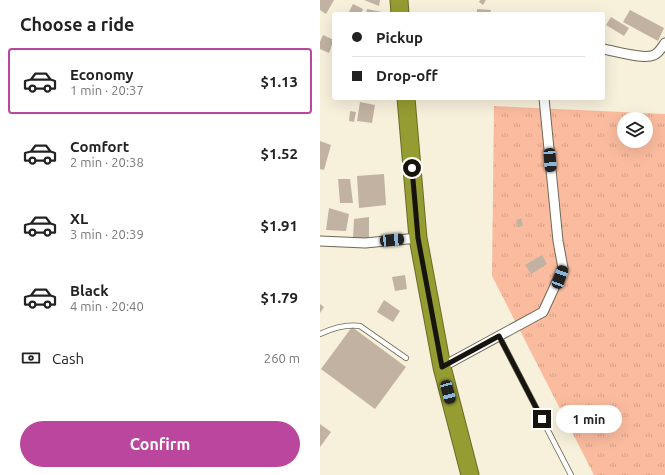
<!DOCTYPE html>
<html lang="en">
<head>
<meta charset="utf-8">
<style>
  :root { --surface:#fff; --page:#f2f2f2; --text:#222; --muted:#767676; --line:#e0e0e0; --accent:#bb469e }
  body { margin:0; font-family:Ubuntu,sans-serif; background:var(--page); color:var(--text); height:100vh; display:flex; flex-direction:column; font-size:15px; white-space:nowrap }
  * { box-sizing:border-box; margin:0 }
  p { font-size:13px; color:var(--muted) }
  .icon { flex:none; width:22px; height:22px; fill:none; stroke:currentColor; stroke-width:2; stroke-linecap:round; stroke-linejoin:round }
  .map { position:relative; flex:1; overflow:hidden }
  .drawer { display:flex; flex-direction:column; background:var(--surface); width:320px }
  .drawer>* { flex:none }
  .guide { position:absolute; left:12px; top:12px; width:273px; height:88px; border-radius:4px; box-shadow:0 4px 16px #0002; display:grid; align-content:center; height:88px; padding:0 20px; background:var(--surface) }
  .buttons { position:absolute; left:297px; top:112px; display:grid; gap:8px }
  .buttons a { display:grid; place-items:center; width:36px; height:36px; border-radius:50%; background:var(--surface); box-shadow:0 4px 16px #0002; font-size:20px }
  .end { position:absolute; width:18px; height:18px; margin:-9px; border:5px solid #16140d; background:#fff; box-shadow:0 0 0 2px #fff }
  .from { border-radius:50% }
  .bubble { position:absolute; height:28px; border-radius:14px; background:var(--surface); box-shadow:0 4px 16px #0002; font-size:13px; font-weight:700; line-height:28px; text-align:center }
  .car { position:absolute; width:12px; height:24px; margin:-12px -6px; border-radius:5px; box-shadow:0 0 3px 1px #0007; background:linear-gradient(#222 24%,#8ab4d8 0 40%,#222 0 76%,#8ab4d8 0 86%,#222 0) }
  .guide b { display:flex; align-items:center; gap:14px; height:38px; font-size:15px }
  .guide b+b { border-top:1px solid var(--line) }
  .guide i { width:10px; height:10px; background:var(--text) }
  ul { padding:0; list-style:none }
  li { display:flex; align-items:center; gap:12px; height:66px; margin:0 8px 6px; padding:0 12px; border:2px solid transparent; border-radius:4px }
  li div { flex:1 }
  li b { display:block; font-size:15px }
  li em { font-style:normal; font-weight:700 }
  li.on { border-color:var(--accent) }
  li>.icon { width:36px; height:36px; stroke-width:1.5 }
  h2 { padding:0 20px; font-size:18px; line-height:48px }
  .pay { display:flex; align-items:center; gap:10px; height:44px; padding:0 20px; font-size:15px }
  .pay p { margin-inline-start:auto }
  .action { display:flex; gap:8px; margin-top:auto; padding:8px 20px }
  .action a { flex:1; height:46px; border-radius:24px; background:var(--accent); color:#fff; font-size:16px; font-weight:700; line-height:46px; text-align:center }
  main { display:flex; flex:1; min-height:0 }
  .map>svg:first-child { display:block }
  .grass { fill:url(#grass-tufts); fill-rule:evenodd }
  .building { fill:#c1b2a2 }
  .lines { fill:none; stroke-linecap:round; stroke-linejoin:round }
  .lane-casing { stroke:#6e6856; stroke-width:6 }
  .street-casing { stroke:#6e6856; stroke-width:11 }
  .highway-casing { stroke:#696c24; stroke-width:19 }
  .lane { stroke:#fff; stroke-width:4.5 }
  .street { stroke:#fff; stroke-width:9 }
  .highway { stroke:#959c31; stroke-width:17 }
  .route { stroke:#16140d; stroke-width:5 }
</style>
</head>
<body>
<main>
<section class="drawer">
<h2>Choose a ride</h2>
<ul>
<li class="on"><svg class="icon" aria-label="car" viewBox="0 0 24 24"><path d="M5 17H2v-5l4-1 3-4h7l3 4 3 1v5h-3M9 17h6M6 11h13"/><circle cx="7" cy="17" r="2"/><circle cx="17" cy="17" r="2"/></svg><div><b>Economy</b><p>1 min · 20:37</p></div><em>$1.13</em></li>
<li><svg class="icon" aria-label="car" viewBox="0 0 24 24"><path d="M5 17H2v-5l4-1 3-4h7l3 4 3 1v5h-3M9 17h6M6 11h13"/><circle cx="7" cy="17" r="2"/><circle cx="17" cy="17" r="2"/></svg><div><b>Comfort</b><p>2 min · 20:38</p></div><em>$1.52</em></li>
<li><svg class="icon" aria-label="car" viewBox="0 0 24 24"><path d="M5 17H2v-5l4-1 3-4h7l3 4 3 1v5h-3M9 17h6M6 11h13"/><circle cx="7" cy="17" r="2"/><circle cx="17" cy="17" r="2"/></svg><div><b>XL</b><p>3 min · 20:39</p></div><em>$1.91</em></li>
<li><svg class="icon" aria-label="car" viewBox="0 0 24 24"><path d="M5 17H2v-5l4-1 3-4h7l3 4 3 1v5h-3M9 17h6M6 11h13"/><circle cx="7" cy="17" r="2"/><circle cx="17" cy="17" r="2"/></svg><div><b>Black</b><p>4 min · 20:40</p></div><em>$1.79</em></li>
</ul>
<div class="pay"><svg class="icon" aria-label="cash" viewBox="0 0 24 24"><path d="M3 7h18v10H3z"/><circle cx="12" cy="12" r="2"/></svg>Cash<p>260 m</p></div>
<div class="action"><a>Confirm</a></div>
</section>
<div class="map">
<svg width="345" height="475" viewBox="0 0 345 475">
  <defs>
    <pattern id="grass-tufts" width="24" height="20" patternUnits="userSpaceOnUse"><rect width="24" height="20" fill="#fabb9e"/><path d="M3 7l-1-3M5 7V3M7 7l1-3M15 17l-1-3M17 17v-4M19 17l1-3" fill="none" stroke="#d6a087"/></pattern>
  </defs>
  <rect width="100%" height="100%" fill="#f7f0db"/>
  <path class="grass" d="M174,106L345,114V475H274L172,276ZM304,119H326V141H304Z"/>
  <path class="building" d="M0,0H14L6,14L0,10Z
    M44,0H60L59,6Z
    M160,0H166L163,5L159,2Z
    M33,4L43,9L41,14H28Z
    M47,9L62,12V14H46Z
    M157,9L171,10L170,14H157Z
    M310,10L344,28L338,41L303,22Z
    M291,17L309,28L304,36L286,25Z
    M3,35L14,40L9,53L0,49V42Z
    M40,102L55,105L52,123L37,121Z
    M30,111L36,112L34,122L29,121Z
    M0,141L11,145L4,170L0,169Z
    M64,174L66,205L39,208L37,176Z
    M18,179H30L33,203H20Z
    M9,208L29,214L26,231L6,230Z
    M49,217V238L33,239L34,219Z
    M201,218L203,226L198,227L196,220Z
    M222,255L227,264L211,274L205,265Z
    M85,275L87,289L75,291L72,277Z
    M64,300L80,311L73,322L57,312Z
    M0,304L4,307L0,313Z
    M32,327L86,367L55,409L1,369Z
    M0,424L11,432L0,447Z"/>
  <g class="lines">
    <g class="lane-casing">
      <path id="lane" d="M0,334C13,328 26,324 40,326L86,358
        M179,336L251,475"/>
    </g>
    <g class="street-casing">
      <path id="street" d="M283,49C295,51 323,60 334,55C339,53 342,47 345,43
        M0,241L45,243L98,238
        M122,367L223,312L239,277L243,268L238,241L224,98"/>
    </g>
    <g class="highway-casing">
      <path id="highway" d="M79,0L80,14
        M86,98L98,238L122,367L150,475"/>
    </g>
    <use href="#lane" class="lane"/>
    <use href="#street" class="street"/>
    <use href="#highway" class="highway"/>
  </g>
  <g class="lines">
    <path class="route" d="M92,168L98,238L122,367L179,336L222,419"/>
  </g>
</svg>
<div class="buttons">
<a><svg class="icon" aria-label="layers" viewBox="0 0 24 24"><path d="M12 4l9 5-9 5-9-5zM3 14l9 5 9-5"/></svg></a>
</div>
<i class="end from" style="left:92px;top:168px"></i>
<i class="end" style="left:222px;top:419px"></i>
<div class="bubble" style="left:236px;top:405px;width:66px">1 min</div>
<i class="car" style="left:230px;top:160px;rotate:175deg"></i>
<i class="car" style="left:72px;top:240px;rotate:85deg"></i>
<i class="car" style="left:240px;top:277px;rotate:20deg"></i>
<i class="car" style="left:128px;top:392px;rotate:165deg"></i>
<div class="guide">
<b><i class="from"></i>Pickup</b>
<b><i></i>Drop-off</b>
</div>
</div>
</main>
</body>
</html>
